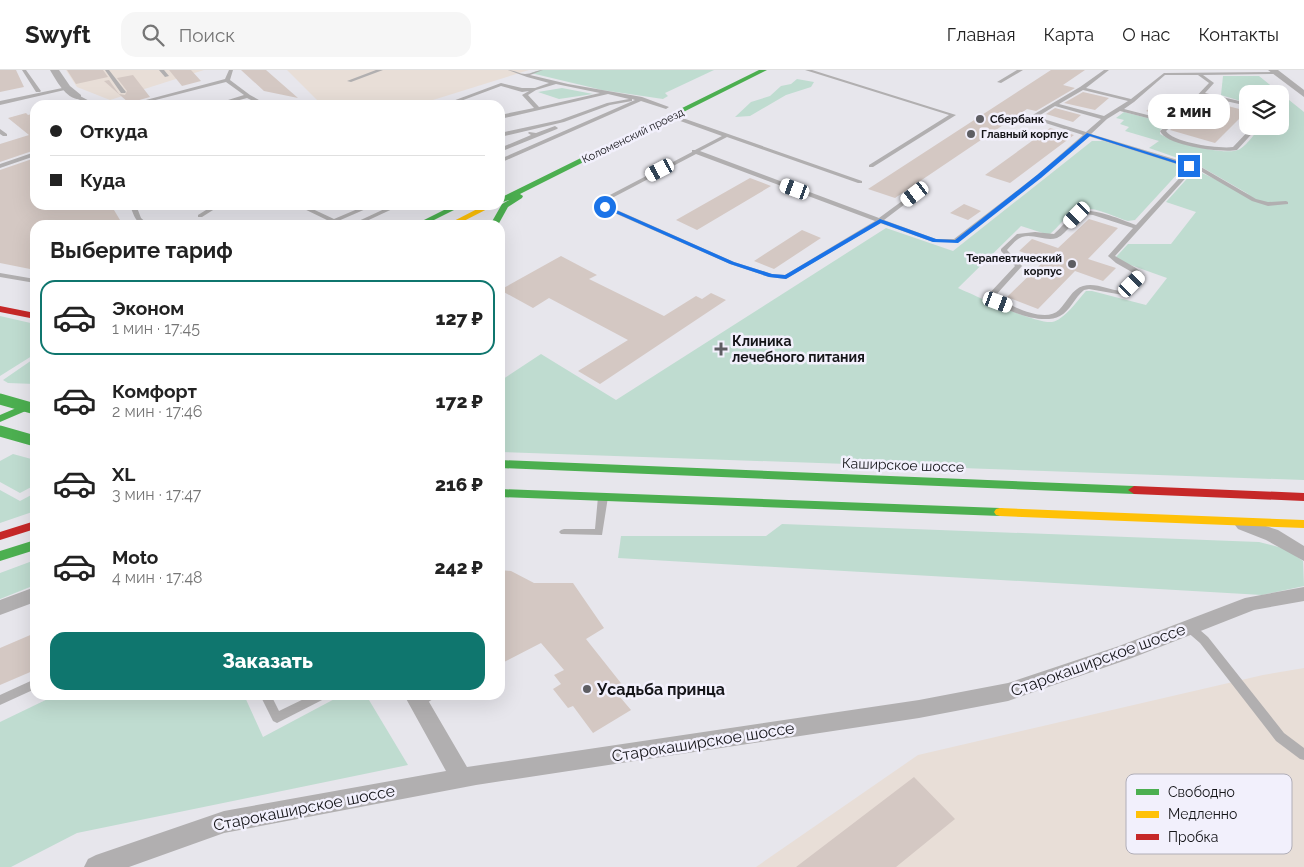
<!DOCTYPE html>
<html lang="ru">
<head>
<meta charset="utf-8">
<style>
  :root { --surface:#fff; --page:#f6f6f6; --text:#222; --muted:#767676; --line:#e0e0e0; --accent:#0f766e }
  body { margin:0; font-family:Raleway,sans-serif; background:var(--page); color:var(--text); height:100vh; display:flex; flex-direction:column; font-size:19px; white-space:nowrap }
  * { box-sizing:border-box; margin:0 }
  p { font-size:16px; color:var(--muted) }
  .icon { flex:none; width:28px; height:28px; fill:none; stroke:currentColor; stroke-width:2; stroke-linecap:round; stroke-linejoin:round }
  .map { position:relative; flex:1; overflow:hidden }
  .panel { position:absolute; left:30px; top:150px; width:475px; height:480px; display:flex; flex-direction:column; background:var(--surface); border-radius:15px; box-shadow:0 5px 20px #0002 }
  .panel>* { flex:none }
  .hud { position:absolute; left:30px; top:30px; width:475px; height:110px; border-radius:15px; box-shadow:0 5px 20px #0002; display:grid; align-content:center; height:110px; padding:0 20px; background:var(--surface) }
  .controls { position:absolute; left:1239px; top:15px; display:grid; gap:10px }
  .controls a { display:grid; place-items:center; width:50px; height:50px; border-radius:10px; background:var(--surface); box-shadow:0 5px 20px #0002; font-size:25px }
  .end { position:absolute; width:22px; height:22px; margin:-11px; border:6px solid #1a73e8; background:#fff; box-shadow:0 0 0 2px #fff }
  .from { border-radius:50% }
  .bubble { position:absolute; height:35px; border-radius:15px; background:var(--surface); box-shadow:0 5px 20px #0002; font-size:16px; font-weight:800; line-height:35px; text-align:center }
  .car { position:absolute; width:15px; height:30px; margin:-15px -8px; border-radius:6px; box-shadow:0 0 4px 1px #0007; background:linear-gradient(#fff 24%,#345 0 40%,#fff 0 76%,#345 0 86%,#fff 0) }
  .hud b { display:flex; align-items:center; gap:18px; height:48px; font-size:19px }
  .hud b+b { border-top:1px solid var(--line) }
  .hud i { width:12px; height:12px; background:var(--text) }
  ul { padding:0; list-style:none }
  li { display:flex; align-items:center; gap:15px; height:75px; margin:0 10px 8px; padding:0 10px; border:2px solid transparent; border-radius:15px }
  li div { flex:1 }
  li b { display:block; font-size:19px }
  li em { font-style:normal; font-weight:800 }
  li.selected { border-color:var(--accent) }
  li>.icon { width:45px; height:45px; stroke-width:1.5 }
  h2 { padding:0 20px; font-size:22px; line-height:60px }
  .action { display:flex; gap:10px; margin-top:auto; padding:10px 20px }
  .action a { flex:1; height:58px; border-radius:15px; background:var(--accent); color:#fff; font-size:20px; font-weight:800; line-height:58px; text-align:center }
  header { display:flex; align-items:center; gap:30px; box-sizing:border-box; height:70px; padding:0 25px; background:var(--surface); border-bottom:1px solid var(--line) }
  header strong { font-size:24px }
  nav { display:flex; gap:28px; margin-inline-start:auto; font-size:18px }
  .search { width:350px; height:45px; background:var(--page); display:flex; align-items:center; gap:12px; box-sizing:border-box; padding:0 18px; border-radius:15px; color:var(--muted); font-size:19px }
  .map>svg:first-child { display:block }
  .industrial { fill:#e8ded7 }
  .green { fill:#bfdcd0 }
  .building { fill:#d4c8c3 }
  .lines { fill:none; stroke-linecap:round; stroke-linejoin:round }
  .lane { fill:#b1afb0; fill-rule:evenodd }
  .street { fill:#b1afb0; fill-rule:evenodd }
  .fast { fill:#4caf50; fill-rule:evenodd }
  .slow { fill:#ffc107; fill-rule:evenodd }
  .jam { fill:#c62828; fill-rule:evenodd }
  .fast-bridge { stroke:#4caf50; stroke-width:11 }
  .route { fill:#1a73e8 }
  .poi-dot { fill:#5e5e63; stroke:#f2f0fc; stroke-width:2 }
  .labels { text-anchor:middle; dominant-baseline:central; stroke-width:5; stroke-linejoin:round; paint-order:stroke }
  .far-poi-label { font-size:11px; font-weight:bold; fill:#151519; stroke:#f2f0fc; text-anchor:start }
  .far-street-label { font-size:11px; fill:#151519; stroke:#f2f0fc }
  .poi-label { font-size:14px; font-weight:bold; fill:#151519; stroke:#f2f0fc; text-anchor:start }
  .street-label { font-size:14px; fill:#151519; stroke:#f2f0fc }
  .near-street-label { font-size:16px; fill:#151519; stroke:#f2f0fc }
  .near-poi-label { font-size:16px; font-weight:bold; fill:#151519; stroke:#f2f0fc; text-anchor:start }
  .key { fill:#f2f0fc; stroke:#b0aeb8; stroke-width:1 }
  .key-label { font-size:14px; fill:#151519 }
</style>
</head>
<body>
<header>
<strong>Swyft</strong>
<div class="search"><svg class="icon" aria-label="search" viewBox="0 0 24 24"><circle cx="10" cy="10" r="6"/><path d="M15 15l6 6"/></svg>Поиск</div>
<nav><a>Главная</a><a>Карта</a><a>О нас</a><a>Контакты</a></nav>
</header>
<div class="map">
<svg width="1304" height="797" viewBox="0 0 1304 797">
  <rect width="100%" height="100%" fill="#e7e6ec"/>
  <path class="industrial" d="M66,0H204L110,30L77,17Z
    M287,0H529L433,30L318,31Z
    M1304,598V797H756L918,685L1263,605Z"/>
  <path class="green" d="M540,0H714L665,23L668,26L663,29L602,20L531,3Z
    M1223,6H1259L1304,42V410L500,382V311L541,284L616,330L886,158L953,181L1092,71H1103L1176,93L1181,100L1135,150L1128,151C1114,147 1085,131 1072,142C1064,149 1057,158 1049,165L1021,156L958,218C976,226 1036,254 1052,252C1064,250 1078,230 1086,221H1092L1146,235L1167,208L1122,192L1116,187L1128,174H1171L1196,142L1166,132L1193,102L1202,103L1250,125L1198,95L1149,78L1159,71L1125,61L1129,57L1120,54L1124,50L1116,48L1124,42L1163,52L1166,55L1160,60V64C1172,72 1227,87 1240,79C1248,74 1255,63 1261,56H1280V24H1248L1247,33L1221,25Z
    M797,9L814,12L811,17L786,25L750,46L735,47L751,32L770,26L781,16L791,14Z
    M562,18L593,24L559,29L538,22Z
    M0,246L35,254V284L0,306Z
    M32,290L35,293V314L8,313L3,310Z
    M13,384L35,390V415L20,423L0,412V391Z
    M0,420L20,431L35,423V441L0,453Z
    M782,454L1259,472L1286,479L1303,491L1304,516L1262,525L618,488L621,466H766Z
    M35,490V515L0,529V503Z
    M56,625H244L263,667L342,625H366L408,695L77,763L11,797H0V652Z"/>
  <path class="building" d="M0,0H16L24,17L0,22Z
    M67,0H103L108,7L76,14Z
    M169,0H191L201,11L182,16Z
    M241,0H266L298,28L264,21Z
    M1051,0H1085L1063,15L1075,18L1036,41L1027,39L895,128L868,119Z
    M133,5L150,27L129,33L104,11L109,10L119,24L125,25L127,21L117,8Z
    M1083,22L1109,28L1095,40L1064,33Z
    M1160,30L1190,38L1194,41L1210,43L1220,34L1247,41L1215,73L1170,60L1175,55L1168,49L1146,41Z
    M1055,38L1081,45L1073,52L1046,44Z
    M26,43L28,45L35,43V80L0,92V74L29,65L8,48Z
    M1050,58L1074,65L1010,113L985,105Z
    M35,88V135H111L123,155H35V200L0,193V100Z
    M750,108L771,116L697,160L676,150Z
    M964,134L981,141L968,150L950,143Z
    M1089,149L1118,158L1088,189L1116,198L1103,211L1075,201L1038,239L1007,227L1045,190L1019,181L1032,169L1058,178Z
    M802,160L821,168L774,199L754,191Z
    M561,186L597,205L589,209L664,246L696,226L702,229L711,223L726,230L600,314L578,301L628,270L549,228L533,238L500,220Z
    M500,500L511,501L534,513H573L604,558L586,569L628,622L620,627L631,640L593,663L573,636L568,638L553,619L561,614L554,605L564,600L541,573L500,594Z
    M35,563V600L0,615V578Z
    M914,707L955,749L896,797H796Z"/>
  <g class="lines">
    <path class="lane" d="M22,0H26L41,21L40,22H36Z
      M105,0H109L126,22L125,23H121Z
      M159,0H164L169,6L165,7Z
      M229,0H233L230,10L250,25L268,35H261L247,28L221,35H212L244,25L226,12L136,35H127L225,9Z
      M376,0H383L351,12L347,11Z
      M508,0C514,0 520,4 525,4C531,4 537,0 543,0L530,5L568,14L642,27L669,37L666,39L641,31L500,93V89L635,30L632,29V31L610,35L564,52L500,67V63L560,50L607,33L629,29L608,24L500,49V45L534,38L522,25L529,21L522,22L501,16L450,35H442L501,13L522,18H535L549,13L527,7ZM556,14L600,23L539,37L528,25L536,20Z
      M805,0H812L956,45L873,97H869V95L949,45Z
      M1017,0H1023L1001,13L997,12Z
      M1104,0H1109L1086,18L1131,29L1164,3L1278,2V4H1276L1203,5L1214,13L1205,23L1248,33V36L1203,26L1195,34L1199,38L1194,39L1189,34L1209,13L1198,5H1165L1134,32L1124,39L1167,50L1173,55L1166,61C1174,73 1219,79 1233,77L1253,56H1259L1237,80C1222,83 1166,76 1160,61L1167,55L1163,52L1120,41L1107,49L1091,64L1201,97L1256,129L1268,132L1286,131L1288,132V134L1268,136L1252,131L1197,99L1192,98L1191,102L1115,186L1136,198L1144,205L1125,224L1123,225L1089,219L1084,220C1075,227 1070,241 1060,246C1041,256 1001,240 987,226L1015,196L1001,181V179L1017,164L1035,162L1054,164C1061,158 1068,148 1076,143C1089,135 1122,150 1136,155L1186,101V97L1088,66L1041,107L958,172H933L880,153L786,209L769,207L730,194L603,138L600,132L608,126L692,82V80H695L722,66L672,48L671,47L674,45L862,111V113H858L727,67L700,81L879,148L913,123H917V125L884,150L936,169H954L1037,105L1083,65L1033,49L1031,46L1080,17ZM1083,20L1128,31L1104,46L1059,34ZM1055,36L1101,49L1086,62L1037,47ZM696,84L875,151L785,205L772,204L734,192L608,136L606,133L612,128ZM1084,144L1093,145L1133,158L1108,186L1116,193L1137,205L1121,221C1109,220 1095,212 1083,216C1072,219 1067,232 1059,240C1045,254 1008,235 995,226L1022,196L1007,180C1011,176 1016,169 1022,167C1033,163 1046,172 1057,168C1068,163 1073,149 1084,144Z
      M67,17H69V19L0,35V31Z
      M76,26H80L97,35H90L76,28Z
      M555,56L558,58L557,59L500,82V78L531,65L528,63L529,62L536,63Z
      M0,59L7,64V66H3L0,64Z
      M35,82V86L0,98V94Z
      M130,135H136L141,148L149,155C136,155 134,146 130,135Z
      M214,135H221L202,147H198V145Z
      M296,135H304L334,149L367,135H375L329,155H321L329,151Z
      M393,135H401L358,155H350Z
      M0,203L35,209V213L0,207Z
      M603,424L608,427L602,465L561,464L559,462L561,460L564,459H595L598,427Z
      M1189,553L1193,554L1208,567L1284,663L1304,678V690L1300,689L1276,671L1200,573L1185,560L1184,557L1185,554Z
      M35,609V619L0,635V625Z
      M260,625H271L279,641L312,625H327L326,628L277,653L273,651Z
      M420,625H436C433,631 421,637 414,634L412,631L414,628Z"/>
    <path class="street" d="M50,0H59L70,16L81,25V29C67,31 56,10 50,0Z
      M1268,0H1278L1304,20V27Z
      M1244,449L1278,460L1304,476V491L1266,470L1238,459L1235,455L1238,451Z
      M35,517V532L0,545V530Z
      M1304,517V531L1254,540L1132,588L1008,631L919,648L476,715L224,763L129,797H84L88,789L96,785L224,741L446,701L404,625H425L467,697L919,630L1008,613L1119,576L1245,528Z"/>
    <path class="fast" d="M759,0H767L520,124L523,126L522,128L508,137L498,155H490L502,134L509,130L500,133V128Z
      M454,135H464L424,155H414Z
      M35,330V337L0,352V345Z
      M500,390L1134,416L1140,420L1134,424L500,398Z
      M500,419L1000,438L1004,439L1006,442L1004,445L1000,446L500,427Z
      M35,470V480L0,491V481Z"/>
    <path class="slow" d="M485,135H495L456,155H446Z
      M1000,438L1304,450V458L1000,446L996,445L994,442L996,439Z"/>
    <path class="jam" d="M0,236L35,243V249L0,242Z
      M1134,416L1304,423V431L1134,424L1128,420Z
      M35,451V459L0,470V462Z"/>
    <path class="fast-bridge" d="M0,329L35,339
      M0,361L35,371"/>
  </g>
  <path class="route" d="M1087,63L1192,96L1187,97L1090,66L1041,108L958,173L933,172L881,153L786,209L769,207L730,194L602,137L607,136L734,192L772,204L785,205L880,149L936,169L955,170L1037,105Z"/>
  <g class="poi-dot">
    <circle cx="980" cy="49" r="5"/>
    <circle cx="971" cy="64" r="5"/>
    <circle cx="1072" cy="194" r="5"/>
    <path d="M718.5 271.5h5v5h5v5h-5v5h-5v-5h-5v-5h5z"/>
    <circle cx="587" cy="619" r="5"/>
  </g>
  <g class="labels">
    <g class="far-poi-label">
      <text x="990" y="49">Сбербанк</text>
      <text x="981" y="64">Главный корпус</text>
      <text x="1062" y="188" text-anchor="end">Терапевтический<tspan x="1062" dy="13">корпус</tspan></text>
    </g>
    <g class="far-street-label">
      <text transform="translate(633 66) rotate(-26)">Коломенский проезд</text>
    </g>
    <g class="poi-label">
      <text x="732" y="271">Клиника<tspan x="732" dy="16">лечебного питания</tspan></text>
    </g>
    <g class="street-label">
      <text transform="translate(903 395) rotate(2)">Каширское шоссе</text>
    </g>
    <g class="near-street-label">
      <text transform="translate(1098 590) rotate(-20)">Старокаширское шоссе</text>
      <text transform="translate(703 672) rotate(-9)">Старокаширское шоссе</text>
      <text transform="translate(304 738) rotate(-11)">Старокаширское шоссе</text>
    </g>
    <g class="near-poi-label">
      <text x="597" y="619">Усадьба принца</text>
    </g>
  </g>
  <rect x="1126" y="704" width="166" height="80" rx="8" class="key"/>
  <rect x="1136" y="719" width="23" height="6" fill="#4caf50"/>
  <rect x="1136" y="741" width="23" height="7" fill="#ffc107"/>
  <rect x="1136" y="764" width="23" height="6" fill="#c62828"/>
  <g class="key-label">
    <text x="1168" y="727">Свободно</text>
    <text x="1168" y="749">Медленно</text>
    <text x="1168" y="772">Пробка</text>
  </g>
</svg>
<div class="controls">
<a><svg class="icon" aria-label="layers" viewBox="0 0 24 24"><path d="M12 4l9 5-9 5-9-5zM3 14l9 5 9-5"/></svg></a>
</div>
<i class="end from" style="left:605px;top:137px"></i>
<i class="end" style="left:1189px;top:96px"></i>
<div class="bubble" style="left:1148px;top:24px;width:82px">2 мин</div>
<i class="car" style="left:660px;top:100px;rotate:242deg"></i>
<i class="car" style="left:795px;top:119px;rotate:290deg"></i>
<i class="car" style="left:915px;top:124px;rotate:233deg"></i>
<i class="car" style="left:1077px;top:145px;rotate:225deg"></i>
<i class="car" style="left:1132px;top:214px;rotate:45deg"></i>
<i class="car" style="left:998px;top:232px;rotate:110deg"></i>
<div class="hud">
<b><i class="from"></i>Откуда</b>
<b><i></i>Куда</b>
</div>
<section class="panel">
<h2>Выберите тариф</h2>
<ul>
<li class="selected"><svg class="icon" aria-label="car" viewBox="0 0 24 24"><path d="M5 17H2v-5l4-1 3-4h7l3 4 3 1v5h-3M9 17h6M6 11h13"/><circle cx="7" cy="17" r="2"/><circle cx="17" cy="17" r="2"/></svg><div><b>Эконом</b><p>1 мин · 17:45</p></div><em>127 ₽</em></li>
<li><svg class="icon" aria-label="car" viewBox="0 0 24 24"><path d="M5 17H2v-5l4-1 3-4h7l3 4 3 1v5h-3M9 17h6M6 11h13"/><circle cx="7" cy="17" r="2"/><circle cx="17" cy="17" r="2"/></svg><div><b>Комфорт</b><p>2 мин · 17:46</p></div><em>172 ₽</em></li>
<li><svg class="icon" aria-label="car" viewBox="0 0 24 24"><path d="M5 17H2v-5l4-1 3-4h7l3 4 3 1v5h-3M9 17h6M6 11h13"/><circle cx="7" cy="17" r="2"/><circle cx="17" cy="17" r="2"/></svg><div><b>XL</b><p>3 мин · 17:47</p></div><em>216 ₽</em></li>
<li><svg class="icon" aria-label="car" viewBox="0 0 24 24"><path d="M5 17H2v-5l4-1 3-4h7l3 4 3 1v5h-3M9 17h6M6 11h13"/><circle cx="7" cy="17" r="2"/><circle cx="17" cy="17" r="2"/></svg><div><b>Moto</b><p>4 мин · 17:48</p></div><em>242 ₽</em></li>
</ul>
<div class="action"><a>Заказать</a></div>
</section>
</div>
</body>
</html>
